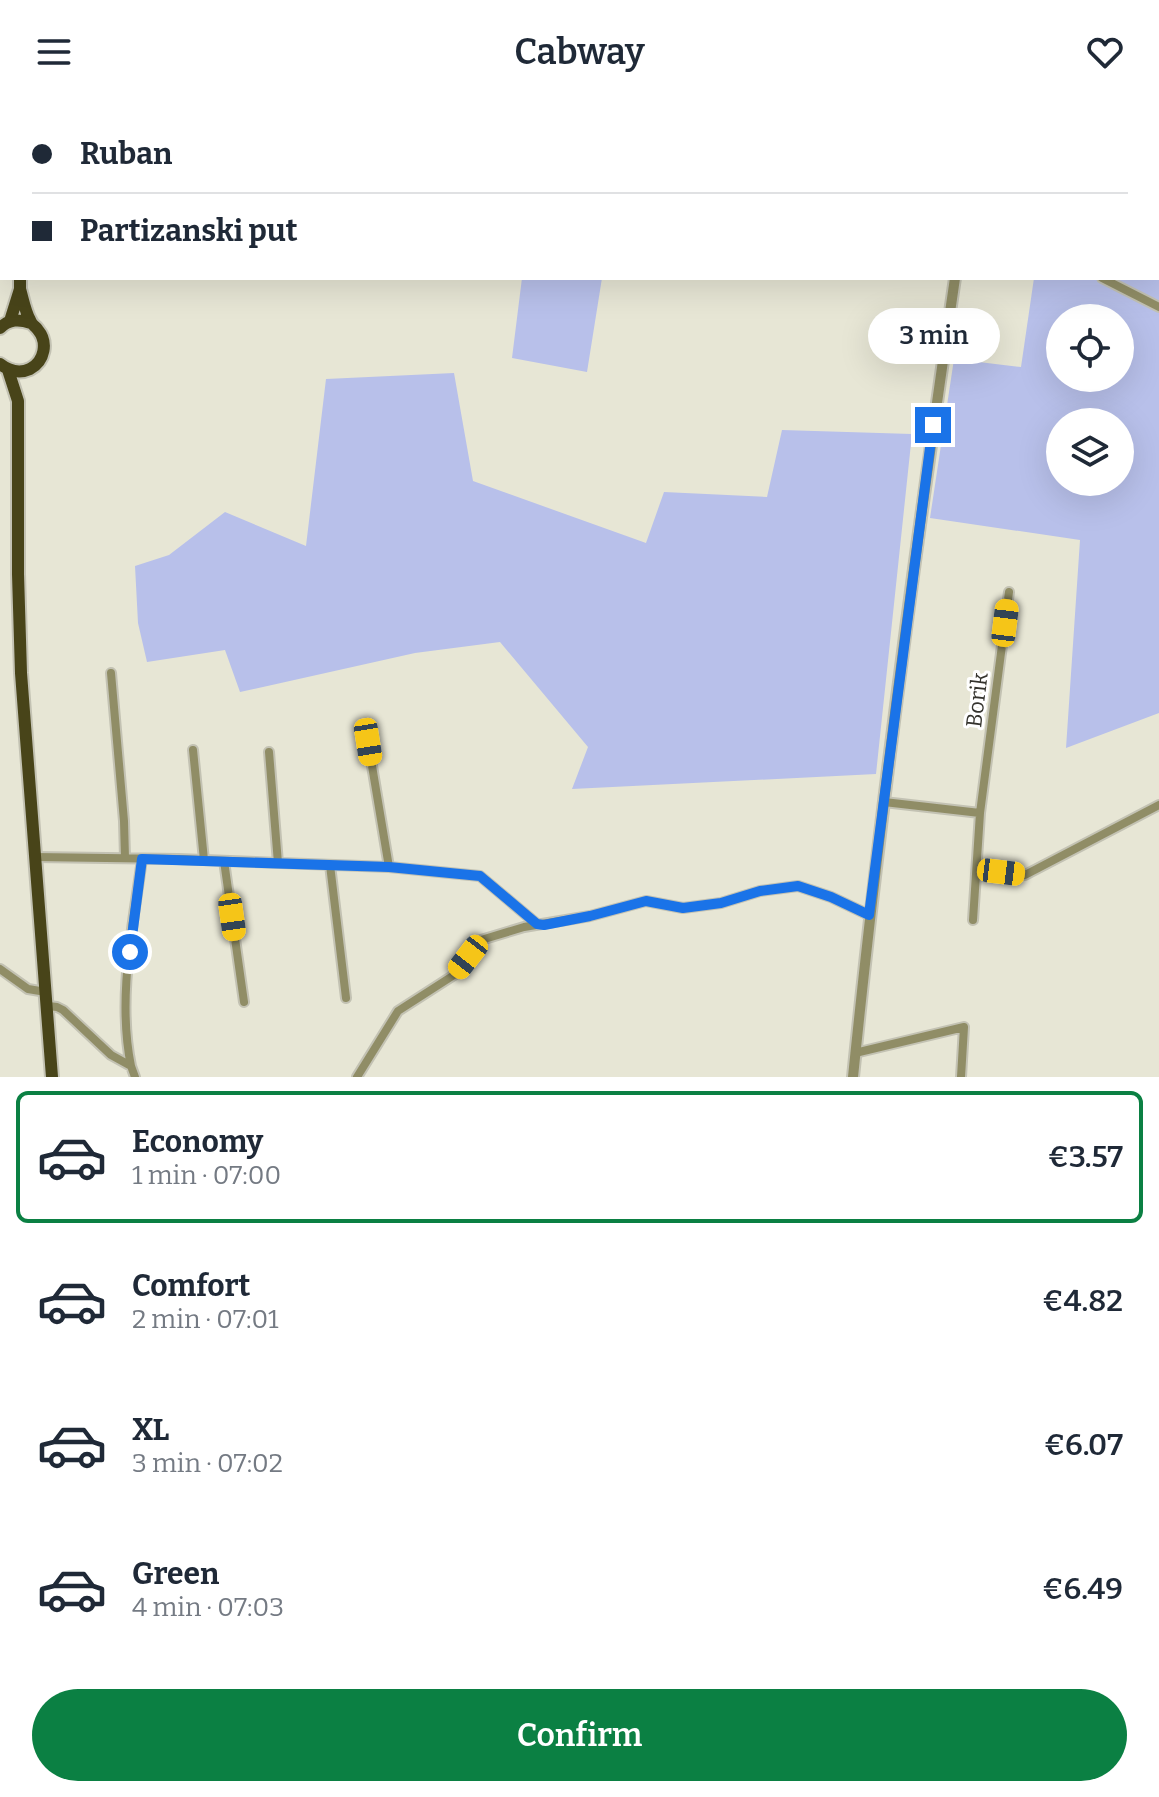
<!DOCTYPE html>
<html lang="en">
<head>
<meta charset="utf-8">
<style>
  :root { --surface:#fff; --page:#f6f6f7; --text:#1f2937; --muted:#747a83; --line:#e0e1e3; --accent:#0b8043 }
  body { margin:0; font-family:Bitter,serif; background:var(--page); color:var(--text); height:100vh; display:flex; flex-direction:column; font-size:30px; white-space:nowrap }
  * { box-sizing:border-box; margin:0 }
  p { font-size:26px; color:var(--muted) }
  .icon { flex:none; width:44px; height:44px; fill:none; stroke:currentColor; stroke-width:2; stroke-linecap:round; stroke-linejoin:round }
  .map { position:relative; height:973px; overflow:hidden }
  .drawer { display:flex; flex-direction:column; background:var(--surface); flex:1 }
  .drawer>* { flex:none }
  .guide { position:absolute; left:0px; top:0px; width:1160px; height:176px; box-shadow:0 8px 32px #0002; display:grid; align-content:center; height:176px; padding:0 32px; background:var(--surface) }
  .buttons { position:absolute; left:1046px; top:200px; display:grid; gap:16px }
  .buttons a { display:grid; place-items:center; width:88px; height:88px; border-radius:50%; background:var(--surface); box-shadow:0 8px 32px #0002; font-size:40px }
  .end { position:absolute; width:36px; height:36px; margin:-18px; border:10px solid #1a73e8; background:#fff; box-shadow:0 0 0 4px #fff }
  .from { border-radius:50% }
  .bubble { position:absolute; height:56px; border-radius:28px; background:var(--surface); box-shadow:0 8px 32px #0002; font-size:26px; font-weight:600; line-height:56px; text-align:center }
  .car { position:absolute; width:24px; height:48px; margin:-24px -12px; border-radius:10px; box-shadow:0 0 6px 2px #0007; background:linear-gradient(#f5c518 24%,#345 0 40%,#f5c518 0 76%,#345 0 86%,#f5c518 0) }
  .guide b { display:flex; align-items:center; gap:28px; height:76px; font-size:30px }
  .guide b+b { border-top:2px solid var(--line) }
  .guide i { width:20px; height:20px; background:var(--text) }
  ul { padding:14px 0 0; list-style:none }
  li { display:flex; align-items:center; gap:24px; height:132px; margin:0 16px 12px; padding:0 16px; border:4px solid transparent; border-radius:12px }
  li div { flex:1 }
  li b { display:block; font-size:30px }
  li em { font-style:normal; font-weight:600 }
  li.active { border-color:var(--accent) }
  li>.icon { width:72px; height:72px; stroke-width:1.5 }
  .cta { display:flex; gap:16px; margin-top:auto; padding:16px 32px }
  .cta a { flex:1; height:92px; border-radius:48px; background:var(--accent); color:#fff; font-size:32px; font-weight:600; line-height:92px; text-align:center }
  header { display:flex; justify-content:space-between; align-items:center; height:104px; padding:0 32px; background:var(--surface); font-size:36px; font-weight:600 }
  .map>svg:first-child { display:block }
  .green { fill:#b8c0ea; fill-rule:evenodd }
  .lines { fill:none; stroke-linecap:round; stroke-linejoin:round }
  .minor-casing { stroke:#c3c2b3; stroke-width:12 }
  .tertiary-casing { stroke:#c3c2b3; stroke-width:14 }
  .primary-casing { stroke:#c3c2b3; stroke-width:16 }
  .minor { stroke:#908d66; stroke-width:8 }
  .tertiary { stroke:#908d66; stroke-width:10 }
  .primary { stroke:#484419; stroke-width:12 }
  .route { stroke:#1a73e8; stroke-width:10 }
  .labels { text-anchor:middle; dominant-baseline:central; stroke-width:6; stroke-linejoin:round; paint-order:stroke }
  .street-label { font-size:22px; fill:#34332d; stroke:#fff }
</style>
</head>
<body>
<header><svg class="icon" aria-label="menu" viewBox="0 0 24 24"><path d="M4 6h16M4 12h16M4 18h16"/></svg>Cabway<svg class="icon" aria-label="heart" viewBox="0 0 24 24"><path d="M12 20l-8-8c-3-5 5-10 8-4 3-6 11-1 8 4z"/></svg></header>
<div class="map">
<svg width="1159" height="973" viewBox="0 0 1159 973">
  <rect width="100%" height="100%" fill="#e7e6d5"/>
  <path class="green" d="M1018,0H1159V609L1066,644L1080,436L930,414L954,255L1021,263L1034,174H1158V2H1022ZM1060,214H1120V274H1060ZM1060,318H1120V378H1060Z
    M522,174H602L587,268L512,254Z
    M454,269L473,377L646,439L664,388L767,393L782,326L912,330L876,670L572,685L588,643L500,538L415,549L240,588L225,546L147,558L138,519L135,462L169,451L225,408L306,442L326,275Z"/>
  <g class="lines">
    <g class="minor-casing">
      <path id="minor" d="M1102,174L1159,203
        M111,569L124,717L125,754
        M368,638L389,763
        M193,646L204,756
        M269,648L278,759
        M884,698L980,709L973,816
        M980,709L1009,488
        M35,753L178,755L389,763L480,772L537,820
        M224,757L244,898
        M330,761L346,894
        M977,765L1025,771L1159,701
        M0,865L28,885L46,888
        M48,902L57,903L63,906L111,951L131,962L135,973
        M855,949L964,923L961,973
        M131,962C117,894 133,823 142,755
        M357,973L398,907L454,871L481,836L524,823L590,812L646,797L683,804L721,799L760,787L798,782L831,793L869,811"/>
    </g>
    <g class="tertiary-casing">
      <path id="tertiary" d="M978,2V0
        M853,973C880,706 916,440 955,174"/>
    </g>
    <g class="primary-casing">
      <path id="primary" d="M22,2V0
        M10,217L20,185V174
        M0,224C9,215 19,215 31,219
        M0,260C9,267 19,270 30,265C45,257 48,238 38,226C34,220 33,223 30,216C25,207 23,195 20,185
        M8,266L18,297V470L21,569L52,973"/>
    </g>
    <use href="#minor" class="minor"/>
    <use href="#tertiary" class="tertiary"/>
    <use href="#primary" class="primary"/>
  </g>
  <g class="lines">
    <path class="route" d="M130,848L142,755L389,763L480,772L537,820L544,821L590,812L646,797L683,804L721,799L760,787L798,782L831,793L869,811L933,321"/>
  </g>
  <g class="labels">
    <g class="street-label">
      <text transform="translate(977 596) rotate(-83)">Borik</text>
    </g>
  </g>
</svg>
<div class="buttons">
<a><svg class="icon" aria-label="locate" viewBox="0 0 24 24"><circle cx="12" cy="12" r="6"/><path d="M12 2v4M12 18v4M2 12h4M18 12h4"/></svg></a>
<a><svg class="icon" aria-label="layers" viewBox="0 0 24 24"><path d="M12 4l9 5-9 5-9-5zM3 14l9 5 9-5"/></svg></a>
</div>
<i class="end from" style="left:130px;top:848px"></i>
<i class="end" style="left:933px;top:321px"></i>
<div class="bubble" style="left:868px;top:204px;width:132px">3 min</div>
<i class="car" style="left:1005px;top:519px;rotate:7deg"></i>
<i class="car" style="left:368px;top:638px;rotate:171deg"></i>
<i class="car" style="left:1001px;top:768px;rotate:97deg"></i>
<i class="car" style="left:232px;top:813px;rotate:172deg"></i>
<i class="car" style="left:468px;top:853px;rotate:218deg"></i>
<div class="guide">
<b><i class="from"></i>Ruban</b>
<b><i></i>Partizanski put</b>
</div>
</div>
<section class="drawer">
<ul>
<li class="active"><svg class="icon" aria-label="car" viewBox="0 0 24 24"><path d="M5 17H2v-5l4-1 3-4h7l3 4 3 1v5h-3M9 17h6M6 11h13"/><circle cx="7" cy="17" r="2"/><circle cx="17" cy="17" r="2"/></svg><div><b>Economy</b><p>1 min · 07:00</p></div><em>€3.57</em></li>
<li><svg class="icon" aria-label="car" viewBox="0 0 24 24"><path d="M5 17H2v-5l4-1 3-4h7l3 4 3 1v5h-3M9 17h6M6 11h13"/><circle cx="7" cy="17" r="2"/><circle cx="17" cy="17" r="2"/></svg><div><b>Comfort</b><p>2 min · 07:01</p></div><em>€4.82</em></li>
<li><svg class="icon" aria-label="car" viewBox="0 0 24 24"><path d="M5 17H2v-5l4-1 3-4h7l3 4 3 1v5h-3M9 17h6M6 11h13"/><circle cx="7" cy="17" r="2"/><circle cx="17" cy="17" r="2"/></svg><div><b>XL</b><p>3 min · 07:02</p></div><em>€6.07</em></li>
<li><svg class="icon" aria-label="car" viewBox="0 0 24 24"><path d="M5 17H2v-5l4-1 3-4h7l3 4 3 1v5h-3M9 17h6M6 11h13"/><circle cx="7" cy="17" r="2"/><circle cx="17" cy="17" r="2"/></svg><div><b>Green</b><p>4 min · 07:03</p></div><em>€6.49</em></li>
</ul>
<div class="cta"><a>Confirm</a></div>
</section>
</body>
</html>
